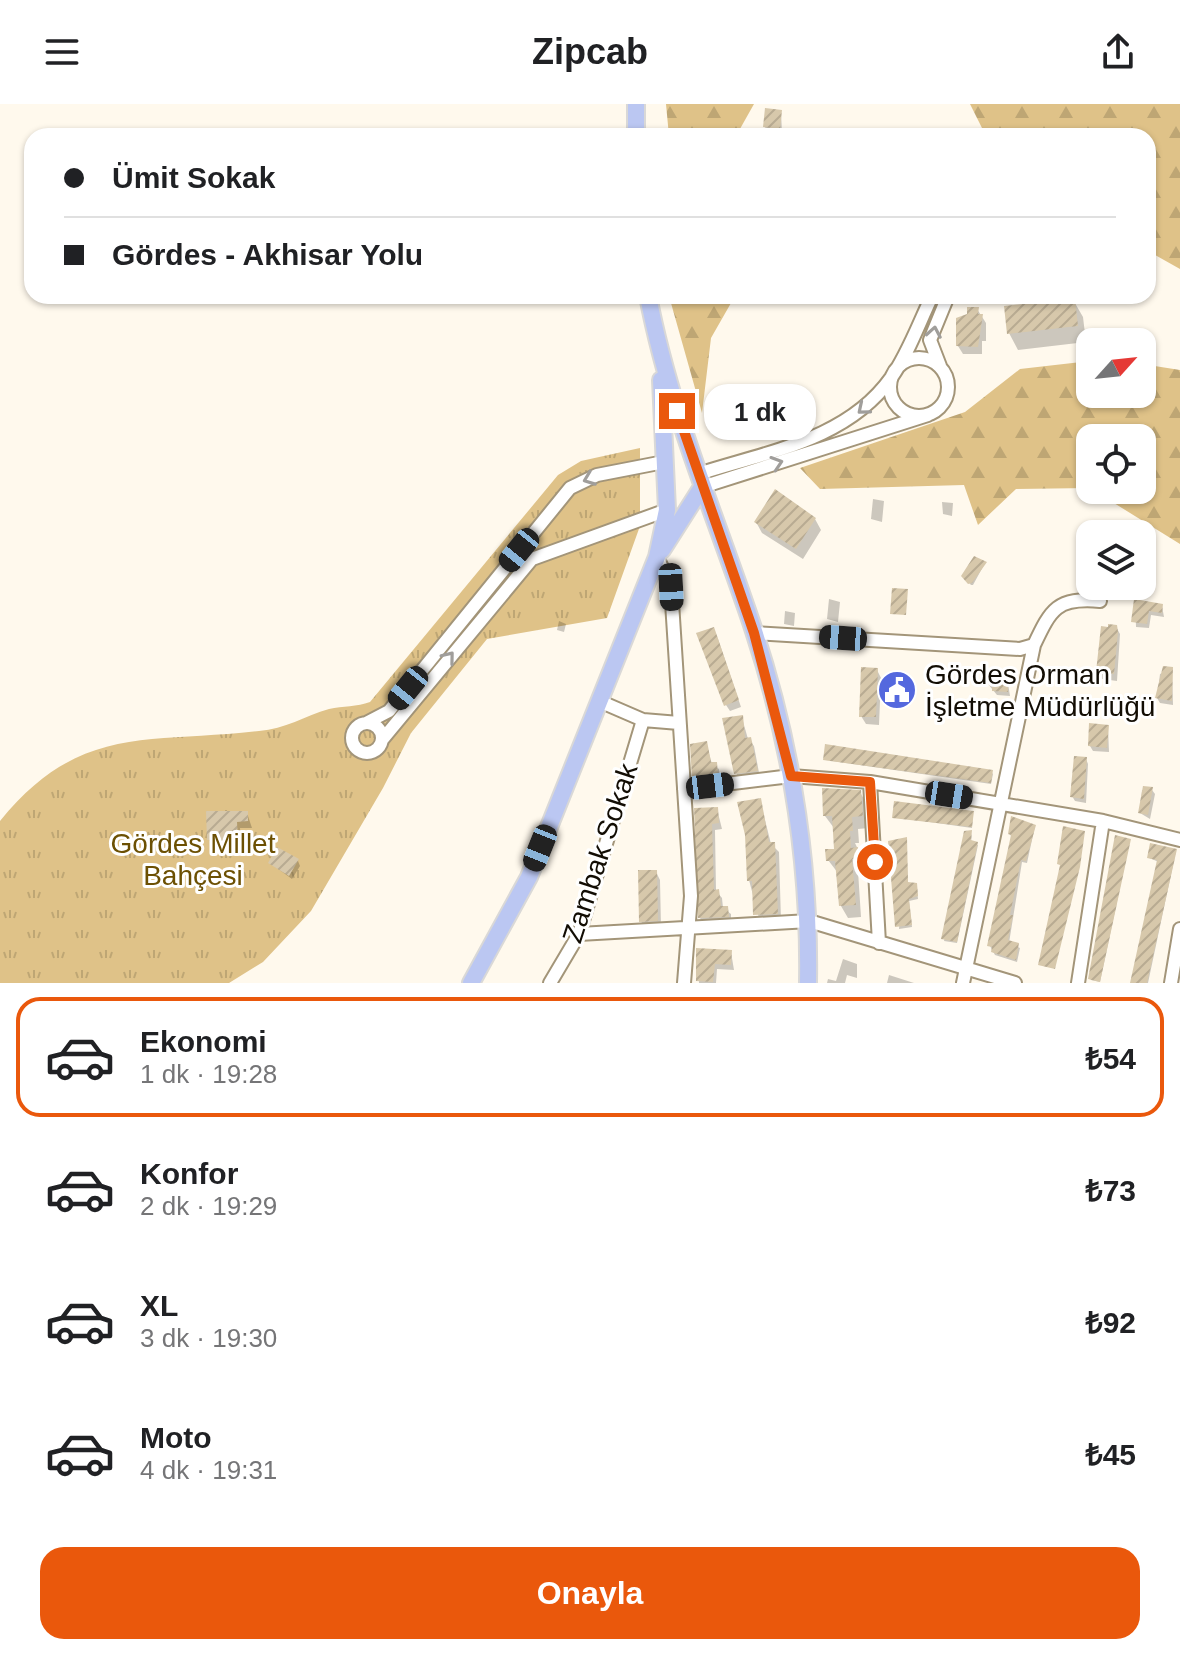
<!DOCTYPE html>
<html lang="tr">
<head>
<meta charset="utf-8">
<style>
  :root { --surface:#fff; --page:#f6f6f6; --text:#202124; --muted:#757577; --line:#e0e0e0; --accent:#ea580c }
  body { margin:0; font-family:Arial,sans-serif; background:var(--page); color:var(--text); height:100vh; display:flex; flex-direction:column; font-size:30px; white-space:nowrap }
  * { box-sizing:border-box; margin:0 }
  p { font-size:26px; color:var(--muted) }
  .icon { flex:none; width:44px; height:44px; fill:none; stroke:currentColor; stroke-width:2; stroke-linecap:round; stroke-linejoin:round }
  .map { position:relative; height:879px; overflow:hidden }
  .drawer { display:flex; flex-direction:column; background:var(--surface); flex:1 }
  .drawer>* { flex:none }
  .guide { position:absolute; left:24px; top:24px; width:1132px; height:176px; border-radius:24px; box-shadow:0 2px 6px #0004; display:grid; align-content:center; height:176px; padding:0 40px; background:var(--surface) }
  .needle { width:52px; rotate:63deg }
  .controls { position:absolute; left:1076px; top:224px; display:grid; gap:16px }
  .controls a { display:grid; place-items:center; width:80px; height:80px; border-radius:16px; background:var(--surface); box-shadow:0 2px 6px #0004; font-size:40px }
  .end { position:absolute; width:36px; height:36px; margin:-18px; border:10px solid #ea580c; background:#fff; box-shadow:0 0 0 4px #fff }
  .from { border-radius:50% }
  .bubble { position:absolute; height:56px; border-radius:24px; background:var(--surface); box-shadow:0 2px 6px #0004; font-size:26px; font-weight:700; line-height:56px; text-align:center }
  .car { position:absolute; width:24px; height:48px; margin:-24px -12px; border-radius:10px; box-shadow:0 0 6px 2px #0007; background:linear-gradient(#222 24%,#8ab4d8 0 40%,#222 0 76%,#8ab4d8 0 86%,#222 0) }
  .guide b { display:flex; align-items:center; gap:28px; height:76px; font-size:30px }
  .guide b+b { border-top:2px solid var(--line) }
  .guide i { width:20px; height:20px; background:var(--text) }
  ul { padding:14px 0 0; list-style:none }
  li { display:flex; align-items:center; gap:24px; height:120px; margin:0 16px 12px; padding:0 24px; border:4px solid transparent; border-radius:24px }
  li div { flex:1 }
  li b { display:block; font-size:30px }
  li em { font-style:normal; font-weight:700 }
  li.selected { border-color:var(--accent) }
  li>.icon { width:72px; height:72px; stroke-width:1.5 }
  .action { display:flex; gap:16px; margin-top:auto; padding:16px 40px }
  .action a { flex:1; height:92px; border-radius:24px; background:var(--accent); color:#fff; font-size:32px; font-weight:700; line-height:92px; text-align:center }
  header { display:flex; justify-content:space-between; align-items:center; height:104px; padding:0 40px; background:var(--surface); font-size:36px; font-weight:700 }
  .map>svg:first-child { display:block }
  .forest { fill:url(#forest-firs) }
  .park { fill:url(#park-tufts) }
  .shadow { fill:#0003 }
  .building { fill:url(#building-hatch) }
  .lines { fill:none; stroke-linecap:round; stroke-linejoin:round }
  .minor-casing { stroke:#a39579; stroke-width:16 }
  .major-casing { stroke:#d9d8d7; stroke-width:20 }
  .minor { stroke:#fff; stroke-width:12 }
  .major { stroke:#bbc7f2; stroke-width:16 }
  .oneway { stroke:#a09e9b }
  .route { stroke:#ea580c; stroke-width:10 }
  .labels { text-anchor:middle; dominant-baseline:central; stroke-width:6; stroke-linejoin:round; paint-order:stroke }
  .poi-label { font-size:28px; fill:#120d04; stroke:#fff; text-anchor:start }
  .park-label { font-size:28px; fill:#6c5003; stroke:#fff }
  .street-label { font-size:28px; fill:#120d04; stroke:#fff }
</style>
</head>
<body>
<header><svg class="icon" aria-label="menu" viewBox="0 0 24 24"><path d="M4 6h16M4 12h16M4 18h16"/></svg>Zipcab<svg class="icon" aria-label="share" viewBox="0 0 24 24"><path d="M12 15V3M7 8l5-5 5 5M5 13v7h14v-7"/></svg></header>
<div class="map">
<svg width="1180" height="879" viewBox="0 0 1180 879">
  <defs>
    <pattern id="forest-firs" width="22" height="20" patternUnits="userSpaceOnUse" patternTransform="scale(2)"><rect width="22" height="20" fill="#dfc288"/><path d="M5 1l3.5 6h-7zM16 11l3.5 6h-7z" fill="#bea674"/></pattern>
    <pattern id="park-tufts" width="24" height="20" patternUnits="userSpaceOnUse" patternTransform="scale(2)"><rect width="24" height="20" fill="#dfc288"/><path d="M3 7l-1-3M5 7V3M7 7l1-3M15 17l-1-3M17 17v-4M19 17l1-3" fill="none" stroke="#bea674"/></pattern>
    <pattern id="building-hatch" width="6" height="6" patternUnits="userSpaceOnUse" patternTransform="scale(2)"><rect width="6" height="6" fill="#d7c8ab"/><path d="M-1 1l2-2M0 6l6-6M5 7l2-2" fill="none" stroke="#b8ab92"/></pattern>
  </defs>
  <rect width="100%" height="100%" fill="#fff9ed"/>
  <path class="forest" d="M666,0H754L736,32H669Z
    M970,0H1180V165L1148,147V32H986Z
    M669,192H735L711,234L702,309Z
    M1090,257V290H1142V260L1180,266V440L1093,386H1142V334H1090V384L1016,385L978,421L964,381L820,385L800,364L965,308L1020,265Z"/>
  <path class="park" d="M640,344V422L607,514L487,535L411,629L383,684L311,807L263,858L229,879H0V717C79,619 150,640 259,627C285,625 305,612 329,605C343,602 357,603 370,598L558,371L581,357Z"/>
  <path class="shadow" d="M781,8L782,29L768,28L765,23Z
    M1029,192H1086L1072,194L1083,213L1086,238L1018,246L1009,229L1034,201Z
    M977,205L986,219V237H982V250H963L958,242Z
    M873,395L884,397L882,418L871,415Z
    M942,398L953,399L952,412L943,410Z
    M815,415L821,426L803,455L762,429L756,418Z
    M985,459L973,481H971L963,472Z
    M829,495L840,498L838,518L827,515Z
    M1135,497L1162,502L1164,513L1151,511L1149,524L1136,523Z
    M785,507L795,509L794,522L784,520Z
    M559,517L566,520L564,528L557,526Z
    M1116,523L1120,530L1117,577L1102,575L1098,568Z
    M717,532L741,603L730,607L726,601Z
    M1172,565L1173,601L1160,599L1157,594L1160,570Z
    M877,566L881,574L879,621L866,620L861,612Z
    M1007,573L1010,592L997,591L988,580Z
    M742,614L748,635L754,642L760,674L740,676L736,669Z
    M1108,623L1109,648L1093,647L1090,642Z
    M706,639L712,660L719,665L720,676L697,679L694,674Z
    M1086,655L1088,660L1086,699L1075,697L1072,692Z
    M825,656L991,668L993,670L991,680Z
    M1142,686H1152L1155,690L1150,715L1140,709Z
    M860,688L867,701L869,724L858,725L859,739H855L864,758V767H858L861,813L848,814L841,802L838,769L828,756L836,746L834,724L825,712Z
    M760,696L771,740L779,748L781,817L760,818L749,776Z
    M717,705L722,725L715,726L716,787L722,794L723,804L731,810V819L704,820L700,814L696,706Z
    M247,709L252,724H240L241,742L213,743L209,735Z
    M973,711L972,724L894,713Z
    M1035,722L1027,759L1022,758L1009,839L1020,844L1017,858L995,851L990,842L1012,734L1010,730Z
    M972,729L971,738L978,741L957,839L944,837Z
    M906,736L908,780L917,784L918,795L909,797L912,823L899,825Z
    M1130,736L1100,878L1091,876L1090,874Z
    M1176,747L1148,879H1132L1159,758L1149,754Z
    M298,757L300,762L292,775L270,759Z
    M656,768L660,776L661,824L645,825L641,817Z
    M698,846L731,848L734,866L717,865L716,879H699Z
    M843,855L857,860V874L847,871L845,879H827L828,875L836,877Z
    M889,871L914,879H887Z"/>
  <path class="building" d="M765,4L782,6L780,25L763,23Z
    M1030,192H1052L1053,197L1075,195L1078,222L1007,230L1004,202L1031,199Z
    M967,203H979L978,210H983L978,243L956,242V214L967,210Z
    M775,385L816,414L796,445L754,418Z
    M974,452L987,458L972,479L968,480L961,472Z
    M892,484L908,485L906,511L890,510Z
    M1134,495L1163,500L1162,509L1149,507L1147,520L1131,518Z
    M1108,520L1117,521L1118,528L1114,570L1096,568L1101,522L1108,523Z
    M714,523L739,596L724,602L696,529Z
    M1163,562L1173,563L1172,597L1155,594Z
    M861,563L878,564L876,613H859Z
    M986,570L1008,571V588L992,587V581L985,580Z
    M743,611L745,634L751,633L758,667L734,670L722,614Z
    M1089,619L1109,621L1107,644L1088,642Z
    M707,637L711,658H717L718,672L692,675L690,640Z
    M825,640L993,666L991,679L823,656Z
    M1074,652L1087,653L1084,695L1070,693Z
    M1143,682L1153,683L1148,711L1138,709Z
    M822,684L861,686L863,712L852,713L853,727H850L851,744L858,743V755H852L856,801L839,802L835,757H826L825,745H834L832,712H823Z
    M761,694L769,738H775L778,810L753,811L752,777H747L745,731L737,698Z
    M894,697L974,707L972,723L892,714Z
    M718,703L719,719L712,720L714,786L719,785L721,802H728L729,813L698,814L694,704Z
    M206,707H248V717L237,718L238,735L207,736Z
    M1011,712L1036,721L1026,757L1021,756L1010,811H1013L1008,836L1019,839L1016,856L991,848L992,843L987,842L1011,731L1008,730Z
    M1063,722L1085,727L1080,763L1055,865L1038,861L1060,761L1057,760Z
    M972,726L971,736L978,738L957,838L941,835L964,727Z
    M1115,731L1131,735L1100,878L1088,875Z
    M907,733L908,778L917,779L918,792L909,795L912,821L895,823L888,737Z
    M1150,739L1177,745L1147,879H1130L1157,756L1147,754Z
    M277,743L299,755L289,772L268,759Z
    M638,766H657L658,817L639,818Z
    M696,844L732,846L731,861L715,860L713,878L696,877Z"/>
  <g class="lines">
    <g class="minor-casing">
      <path id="minor" d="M890 283a29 29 0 1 1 58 0a29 29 0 1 1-58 0Z
        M940,262L930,236L948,192
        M698,370C766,348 847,336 891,274C908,250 919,219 932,192
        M702,383L928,311
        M657,453L671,483L691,792L684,879
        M754,529L1020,545L1034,541
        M599,597L643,616L679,619
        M352 634a15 15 0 1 1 30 0a15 15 0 1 1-30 0Z
        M366,619L389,607L570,384L597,371L664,358
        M382,636L532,455L667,406
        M870,678L879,839
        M684,685L791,672L870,678L1103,717L1180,736
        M579,830L809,817L1015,879
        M550,879L579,830L643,616
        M963,879L1034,541C1051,505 1057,493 1100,497
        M1078,879L1103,717
        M1171,879L1180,825"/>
    </g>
    <g class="major-casing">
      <path id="major" d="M636,32V0
        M648,192C670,308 717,415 754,527C791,640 810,760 808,879
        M662,446L702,383
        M471,879L529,773L657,453L667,406L661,276"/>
    </g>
    <use href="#minor" class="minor"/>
    <use href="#major" class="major"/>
  </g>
  <defs><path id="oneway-chevron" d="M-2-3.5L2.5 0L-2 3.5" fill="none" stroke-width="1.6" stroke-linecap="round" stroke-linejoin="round" transform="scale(2)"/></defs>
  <g class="oneway">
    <use href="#oneway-chevron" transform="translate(934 228) rotate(-80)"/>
    <use href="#oneway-chevron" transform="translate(863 305) rotate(140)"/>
    <use href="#oneway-chevron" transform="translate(777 359) rotate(-18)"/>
    <use href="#oneway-chevron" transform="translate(589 375) rotate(159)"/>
    <use href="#oneway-chevron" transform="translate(449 553) rotate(-51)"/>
  </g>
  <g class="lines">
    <path class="route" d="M677,307L754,529L791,672L870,678L875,758"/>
  </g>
  <defs>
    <g id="civic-disc" transform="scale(2)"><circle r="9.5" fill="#5468de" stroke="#fff"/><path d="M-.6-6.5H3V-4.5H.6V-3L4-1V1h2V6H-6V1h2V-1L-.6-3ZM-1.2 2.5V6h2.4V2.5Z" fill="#fff"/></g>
  </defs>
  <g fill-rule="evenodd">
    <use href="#civic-disc" x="897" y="586"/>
  </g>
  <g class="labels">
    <g class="poi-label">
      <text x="925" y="570">Gördes Orman<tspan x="925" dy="32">İşletme Müdürlüğü</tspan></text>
    </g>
    <g class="park-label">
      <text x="193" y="739">Gördes Millet<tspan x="193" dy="32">Bahçesi</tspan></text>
    </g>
    <g class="street-label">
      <text transform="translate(600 749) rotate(-72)">Zambak Sokak</text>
    </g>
  </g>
</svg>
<div class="controls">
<a><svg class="needle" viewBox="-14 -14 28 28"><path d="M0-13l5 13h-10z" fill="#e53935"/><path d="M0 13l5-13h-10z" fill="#757577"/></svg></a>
<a><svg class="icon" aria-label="locate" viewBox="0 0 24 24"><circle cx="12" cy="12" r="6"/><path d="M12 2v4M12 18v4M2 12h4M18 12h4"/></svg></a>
<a><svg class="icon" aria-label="layers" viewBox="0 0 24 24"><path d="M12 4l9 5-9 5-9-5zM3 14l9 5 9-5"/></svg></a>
</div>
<i class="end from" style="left:875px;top:758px"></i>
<i class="end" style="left:677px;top:307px"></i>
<div class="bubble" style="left:704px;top:280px;width:112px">1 dk</div>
<i class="car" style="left:519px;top:446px;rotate:219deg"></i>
<i class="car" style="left:671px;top:483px;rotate:177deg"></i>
<i class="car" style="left:843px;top:534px;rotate:274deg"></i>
<i class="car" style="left:408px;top:584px;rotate:219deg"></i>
<i class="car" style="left:710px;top:682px;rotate:83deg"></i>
<i class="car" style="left:949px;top:691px;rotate:99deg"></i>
<i class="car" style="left:540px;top:744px;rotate:202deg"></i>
<div class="guide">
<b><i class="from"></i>Ümit Sokak</b>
<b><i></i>Gördes - Akhisar Yolu</b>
</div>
</div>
<section class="drawer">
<ul>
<li class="selected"><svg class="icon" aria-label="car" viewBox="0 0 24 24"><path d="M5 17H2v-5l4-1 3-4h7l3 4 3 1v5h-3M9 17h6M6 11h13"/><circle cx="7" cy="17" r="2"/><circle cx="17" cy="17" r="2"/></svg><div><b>Ekonomi</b><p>1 dk · 19:28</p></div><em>₺54</em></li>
<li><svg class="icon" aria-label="car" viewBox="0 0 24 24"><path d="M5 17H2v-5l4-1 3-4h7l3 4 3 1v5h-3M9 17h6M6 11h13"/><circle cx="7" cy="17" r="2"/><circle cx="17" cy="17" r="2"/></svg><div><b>Konfor</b><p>2 dk · 19:29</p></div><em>₺73</em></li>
<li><svg class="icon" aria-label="car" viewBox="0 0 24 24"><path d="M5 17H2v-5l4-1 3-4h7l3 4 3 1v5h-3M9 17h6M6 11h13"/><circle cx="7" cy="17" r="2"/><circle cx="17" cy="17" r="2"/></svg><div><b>XL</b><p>3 dk · 19:30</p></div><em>₺92</em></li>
<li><svg class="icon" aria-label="car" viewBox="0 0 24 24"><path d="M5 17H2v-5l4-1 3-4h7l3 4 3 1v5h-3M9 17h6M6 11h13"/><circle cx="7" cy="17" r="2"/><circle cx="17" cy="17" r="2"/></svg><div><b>Moto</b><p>4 dk · 19:31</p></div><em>₺45</em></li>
</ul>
<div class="action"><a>Onayla</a></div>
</section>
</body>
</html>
